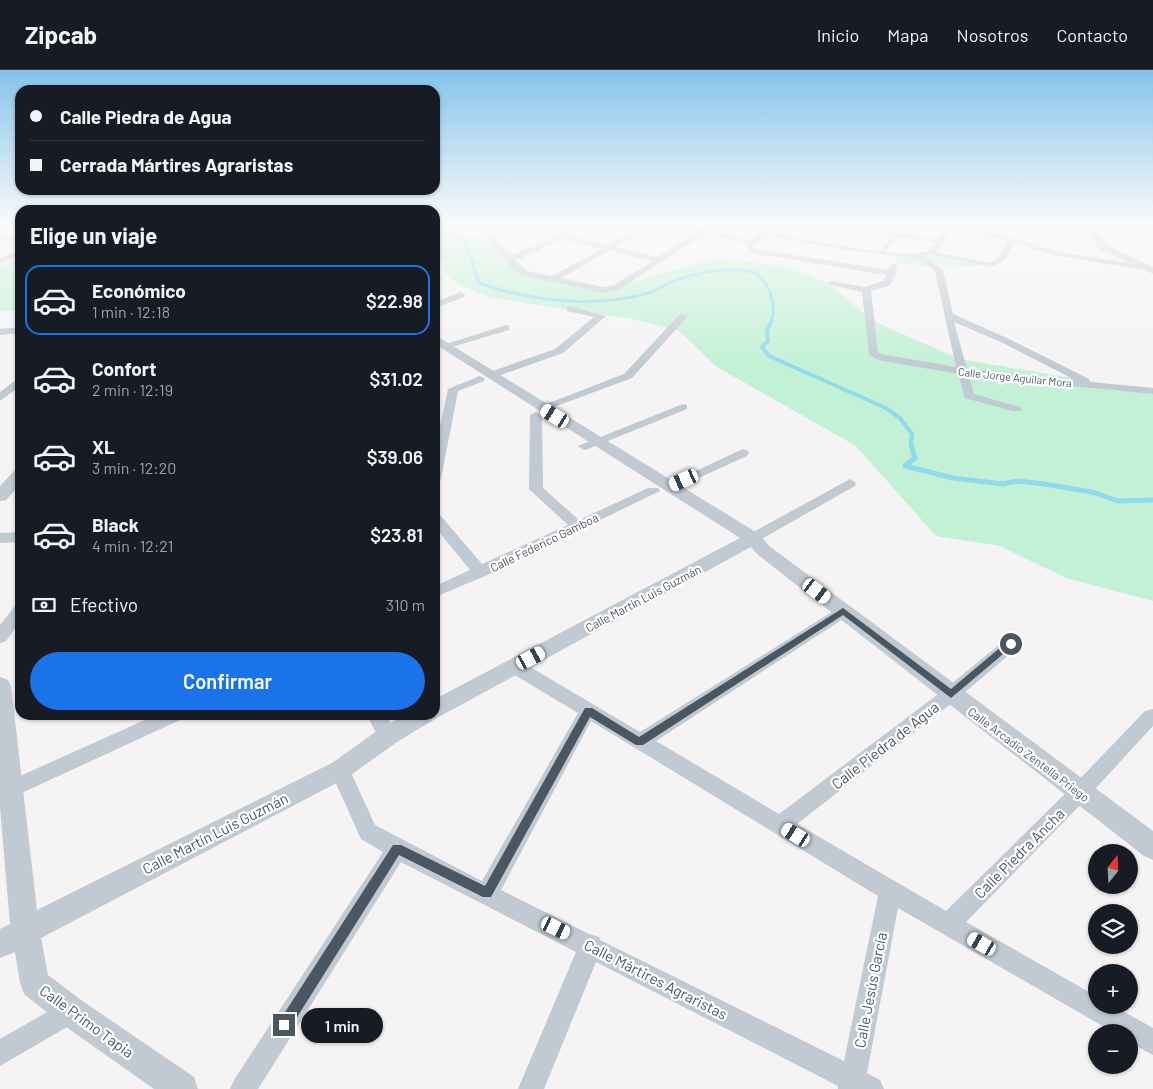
<!DOCTYPE html>
<html lang="es">
<head>
<meta charset="utf-8">
<style>
  :root { --surface:#171b24; --page:#20242c; --text:#f1f3f6; --muted:#9ea1a6; --line:#363941; --accent:#1a73e8 }
  body { margin:0; font-family:Barlow,sans-serif; background:var(--page); color:var(--text); height:100vh; display:flex; flex-direction:column; font-size:19px; white-space:nowrap }
  * { box-sizing:border-box; margin:0 }
  p { font-size:16px; color:var(--muted) }
  .icon { flex:none; width:28px; height:28px; fill:none; stroke:currentColor; stroke-width:2; stroke-linecap:round; stroke-linejoin:round }
  .map { position:relative; flex:1; overflow:hidden }
  .sheet { position:absolute; left:15px; top:135px; width:425px; height:515px; display:flex; flex-direction:column; background:var(--surface); border-radius:15px; box-shadow:0 1px 4px #0004 }
  .sheet>* { flex:none }
  .hud { position:absolute; left:15px; top:15px; width:425px; height:110px; border-radius:15px; box-shadow:0 1px 4px #0004; display:grid; align-content:center; height:110px; padding:0 15px; background:var(--surface) }
  .needle { width:32px; rotate:18deg }
  .fabs { position:absolute; left:1088px; top:774px; display:grid; gap:10px }
  .fabs a { display:grid; place-items:center; width:50px; height:50px; border-radius:50%; background:var(--surface); box-shadow:0 1px 4px #0004; font-size:25px }
  .end { position:absolute; width:22px; height:22px; margin:-11px; border:6px solid #4a5661; background:#fff; box-shadow:0 0 0 2px #fff }
  .from { border-radius:50% }
  .bubble { position:absolute; height:35px; border-radius:18px; background:var(--surface); box-shadow:0 1px 4px #0004; font-size:16px; font-weight:600; line-height:35px; text-align:center }
  .car { position:absolute; width:15px; height:30px; margin:-15px -8px; border-radius:6px; box-shadow:0 0 4px 1px #0007; background:linear-gradient(#fff 24%,#345 0 40%,#fff 0 76%,#345 0 86%,#fff 0) }
  .hud b { display:flex; align-items:center; gap:18px; height:48px; font-size:19px }
  .hud b+b { border-top:1px solid var(--line) }
  .hud i { width:12px; height:12px; background:var(--text) }
  ul { padding:0; list-style:none }
  li { display:flex; align-items:center; gap:15px; height:70px; margin:0 10px 8px; padding:0 5px; border:2px solid transparent; border-radius:15px }
  li div { flex:1 }
  li b { display:block; font-size:19px }
  li em { font-style:normal; font-weight:600 }
  li.active { border-color:var(--accent) }
  li>.icon { width:45px; height:45px; stroke-width:1.5 }
  h2 { padding:0 15px; font-size:22px; line-height:60px }
  .pay { display:flex; align-items:center; gap:12px; height:55px; padding:0 15px; font-size:19px }
  .pay p { margin-inline-start:auto }
  .cta { display:flex; gap:10px; margin-top:auto; padding:10px 15px }
  .cta a { flex:1; height:58px; border-radius:30px; background:var(--accent); color:#fff; font-size:20px; font-weight:600; line-height:58px; text-align:center }
  header { display:flex; align-items:center; gap:30px; box-sizing:border-box; height:70px; padding:0 25px; background:var(--surface); border-bottom:1px solid var(--line) }
  header strong { font-size:24px }
  nav { display:flex; gap:28px; margin-inline-start:auto; font-size:18px }
  .map>svg:first-child { display:block }
  .green { fill:#c3f1d5 }
  .lines { fill:none; stroke-linecap:round; stroke-linejoin:round }
  .stream-far2 { stroke:#90daee; stroke-width:3 }
  .stream-far1 { stroke:#90daee; stroke-width:4 }
  .stream { stroke:#90daee; stroke-width:5 }
  .pedestrian { fill:#c1cad2; fill-rule:evenodd }
  .minor { fill:#c1cad2; fill-rule:evenodd }
  .tertiary { fill:#c1cad2; fill-rule:evenodd }
  .route { fill:#4a5661 }
  .labels { text-anchor:middle; dominant-baseline:central; stroke-width:4.5; stroke-linejoin:round; paint-order:stroke }
  .far-street-label { font-size:11px; fill:#4a5661; stroke:#fff }
  .street-label { font-size:12px; fill:#4a5661; stroke:#fff }
  .near-street-label { font-size:15px; fill:#4a5661; stroke:#fff }
</style>
</head>
<body>
<header>
<strong>Zipcab</strong>
<nav><a>Inicio</a><a>Mapa</a><a>Nosotros</a><a>Contacto</a></nav>
</header>
<div class="map">
<svg width="1153" height="1019" viewBox="0 0 1153 1019">
  <rect width="100%" height="100%" fill="#f5f3f3"/>
  <path class="green" d="M435,155L497,171L529,202L604,220L716,188L785,196L828,213L873,251L960,289L1153,322V531L1066,508L1000,476L936,466L856,376L717,297L678,260L628,248L491,228L456,213L443,201L446,192L435,187Z
    M930,183L988,196L894,194L897,185Z
    M20,186V240L0,241V197Z"/>
  <g class="lines">
    <path class="stream-far2" d="M435,164L459,166L464,169L479,213C530,231 591,238 645,224C654,222 660,217 669,213C690,204 725,197 748,201C767,205 778,233 771,251"/>
    <path class="stream-far1" d="M772,250L767,261L768,271L762,277L769,286L886,338L900,348L912,364L911,376"/>
    <path class="stream" d="M911,375L915,388L905,396L953,408L1003,414L1018,411L1044,414L1092,422L1118,431L1153,430"/>
    <path class="pedestrian" d="M743,155L769,163L770,164L767,166L741,158Z
      M895,163L900,164L883,184H879V182Z
      M929,181L992,193L995,195L992,197L927,184V182Z"/>
    <path class="minor" d="M481,153H490L487,156L510,186L554,167L504,153C524,153 543,164 560,163C571,163 581,153 594,153L568,166L608,175L648,153H657L616,177L658,187L696,163L657,153H671L752,170L757,164L767,162C796,167 906,191 928,181C931,179 934,176 936,173L816,153H834L939,169L945,158L927,153H957L955,156L1004,165L1059,182L1148,196L1149,198L1145,200L1058,186L1014,173L1005,190L992,197L988,195L999,186L1008,171L952,159L936,182L924,186L943,200L953,244L1009,269L1089,309L1090,312L1153,318V324L969,306L974,324L1020,337L1022,339L1020,341H1012L965,328L958,304L878,290L869,285L862,222L827,214L831,211L865,217L883,211L886,205L753,183L746,176L748,173L704,164L618,220L603,223L521,205L511,199L479,155ZM767,166L852,181L916,188L935,201L956,297L881,284L878,282L871,221L890,215L896,203L897,194H891L888,200L756,179L754,176ZM562,169L602,179L552,206L527,201L514,191ZM610,180L652,191L615,215L603,217L561,208ZM954,252L1003,273L1075,310L967,299Z
      M726,153H737L747,157L743,159Z
      M772,153H787L807,158L803,160Z
      M0,166H20V170H0Z
      M20,180V185L0,193V188Z
      M461,222L465,225L464,227L435,238V232Z
      M570,236L606,246L563,283L495,307H487V303L555,279L594,247L567,241V237Z
      M680,244L688,246L632,308L546,340H538L536,338L624,304Z
      M506,255L509,256V260L445,279L440,276Z
      M20,257V263L0,265V259Z
      M480,306L485,309L484,311L458,321L441,409L435,413V379L448,319Z
      M20,307V316L0,331V322Z
      M683,334L687,335V339L588,379L584,380L578,376Z
      M536,342L542,345L543,418L579,450L648,418H658L660,421L485,506L435,527V516L470,500L435,457V444L440,445L482,494L568,455L529,419L530,345Z
      M743,379L747,380L749,383L747,386L674,419L669,420L663,416Z
      M850,409L856,413L855,416L758,471H748L746,468L748,465Z
      M20,462V472L0,473V463Z
      M20,535V552L6,571L0,573V555L14,537Z
      M843,535L849,537L851,541L849,545L656,671L779,744L945,619L1005,570L1011,568L1017,570L1019,574L1017,578L957,629L797,754L946,841L1072,717L1145,641L1153,639V656L1086,729L966,852L1096,926V935H1112L1153,958V985L1129,972V962H1113L898,838L867,1003L880,1010L884,1019H838V1016L596,892L544,1019H518L576,882L401,792L258,1019H230L234,1010L383,782L361,769L330,700L333,694L340,692L347,694L375,755L482,811L578,643L508,601L506,596L508,591L514,589L520,591L640,662ZM591,651L878,826L844,991L600,870L599,867L589,864L501,820Z
      M156,645H183L180,650L0,733V715Z
      M367,645H386L398,665L395,671C380,676 373,657 367,645Z
      M70,929L79,932L82,941L79,950L0,996V969Z"/>
    <path class="tertiary" d="M1083,153H1091L1106,175L1153,197V204L1099,179Z
      M435,265L759,464L769,476L1153,761V790L1144,786L757,484L751,477L435,649L397,672L348,707L41,868L48,905L81,930L194,1007L198,1019H154L59,952L24,924L20,913L15,882L0,888V859L10,854L0,738V607L8,610L11,616L37,840L332,693L381,658L406,645H435V629L740,468L435,274Z
      M20,399V414L6,430L0,431V416L14,401Z"/>
  </g>
  <linearGradient id="sky" x2="0" y2="1"><stop stop-color="#85c3ea"/><stop offset="0.52" stop-color="#fafafa"/><stop offset="1" stop-color="#fafafa" stop-opacity="0"/></linearGradient>
  <rect width="1153" height="296" fill="url(#sky)"/>
  <path class="route" d="M843,538L951,619L1008,571H1014L1015,574L951,628L843,545L643,675H636L590,647L491,827H483L399,785L289,960L284,962L280,960L278,955L280,950L393,775H401L485,816L585,638H592L639,667Z"/>
  <g class="labels">
    <g class="far-street-label">
      <text transform="translate(1015 307) rotate(6)">Calle Jorge Aguilar Mora</text>
    </g>
    <g class="street-label">
      <text transform="translate(544 472) rotate(-26)">Calle Federico Gamboa</text>
      <text transform="translate(643 528) rotate(-28)">Calle Martín Luis Guzmán</text>
      <text transform="translate(1029 684) rotate(37)">Calle Arcadio Zentella Priego</text>
    </g>
    <g class="near-street-label">
      <text transform="translate(885 675) rotate(-38)">Calle Piedra de Agua</text>
      <text transform="translate(215 763) rotate(-27)">Calle Martín Luis Guzmán</text>
      <text transform="translate(1019 783) rotate(-45)">Calle Piedra Ancha</text>
      <text transform="translate(656 909) rotate(27)">Calle Mártires Agraristas</text>
      <text transform="translate(870 920) rotate(-79)">Calle Jesús García</text>
      <text transform="translate(87 951) rotate(36)">Calle Primo Tapia</text>
    </g>
  </g>
</svg>
<div class="fabs">
<a><svg class="needle" viewBox="-14 -14 28 28"><path d="M0-13l5 13h-10z" fill="#e53935"/><path d="M0 13l5-13h-10z" fill="#9ea1a6"/></svg></a>
<a><svg class="icon" aria-label="layers" viewBox="0 0 24 24"><path d="M12 4l9 5-9 5-9-5zM3 14l9 5 9-5"/></svg></a>
<a>+</a>
<a>−</a>
</div>
<i class="end from" style="left:1011px;top:574px"></i>
<i class="end" style="left:284px;top:955px"></i>
<div class="bubble" style="left:301px;top:938px;width:82px">1 min</div>
<i class="car" style="left:555px;top:346px;rotate:301deg"></i>
<i class="car" style="left:684px;top:410px;rotate:246deg"></i>
<i class="car" style="left:817px;top:521px;rotate:127deg"></i>
<i class="car" style="left:531px;top:588px;rotate:62deg"></i>
<i class="car" style="left:796px;top:765px;rotate:301deg"></i>
<i class="car" style="left:556px;top:858px;rotate:116deg"></i>
<i class="car" style="left:982px;top:874px;rotate:300deg"></i>
<div class="hud">
<b><i class="from"></i>Calle Piedra de Agua</b>
<b><i></i>Cerrada Mártires Agraristas</b>
</div>
<section class="sheet">
<h2>Elige un viaje</h2>
<ul>
<li class="active"><svg class="icon" aria-label="car" viewBox="0 0 24 24"><path d="M5 17H2v-5l4-1 3-4h7l3 4 3 1v5h-3M9 17h6M6 11h13"/><circle cx="7" cy="17" r="2"/><circle cx="17" cy="17" r="2"/></svg><div><b>Económico</b><p>1 min · 12:18</p></div><em>$22.98</em></li>
<li><svg class="icon" aria-label="car" viewBox="0 0 24 24"><path d="M5 17H2v-5l4-1 3-4h7l3 4 3 1v5h-3M9 17h6M6 11h13"/><circle cx="7" cy="17" r="2"/><circle cx="17" cy="17" r="2"/></svg><div><b>Confort</b><p>2 min · 12:19</p></div><em>$31.02</em></li>
<li><svg class="icon" aria-label="car" viewBox="0 0 24 24"><path d="M5 17H2v-5l4-1 3-4h7l3 4 3 1v5h-3M9 17h6M6 11h13"/><circle cx="7" cy="17" r="2"/><circle cx="17" cy="17" r="2"/></svg><div><b>XL</b><p>3 min · 12:20</p></div><em>$39.06</em></li>
<li><svg class="icon" aria-label="car" viewBox="0 0 24 24"><path d="M5 17H2v-5l4-1 3-4h7l3 4 3 1v5h-3M9 17h6M6 11h13"/><circle cx="7" cy="17" r="2"/><circle cx="17" cy="17" r="2"/></svg><div><b>Black</b><p>4 min · 12:21</p></div><em>$23.81</em></li>
</ul>
<div class="pay"><svg class="icon" aria-label="cash" viewBox="0 0 24 24"><path d="M3 7h18v10H3z"/><circle cx="12" cy="12" r="2"/></svg>Efectivo<p>310 m</p></div>
<div class="cta"><a>Confirmar</a></div>
</section>
</div>
</body>
</html>
